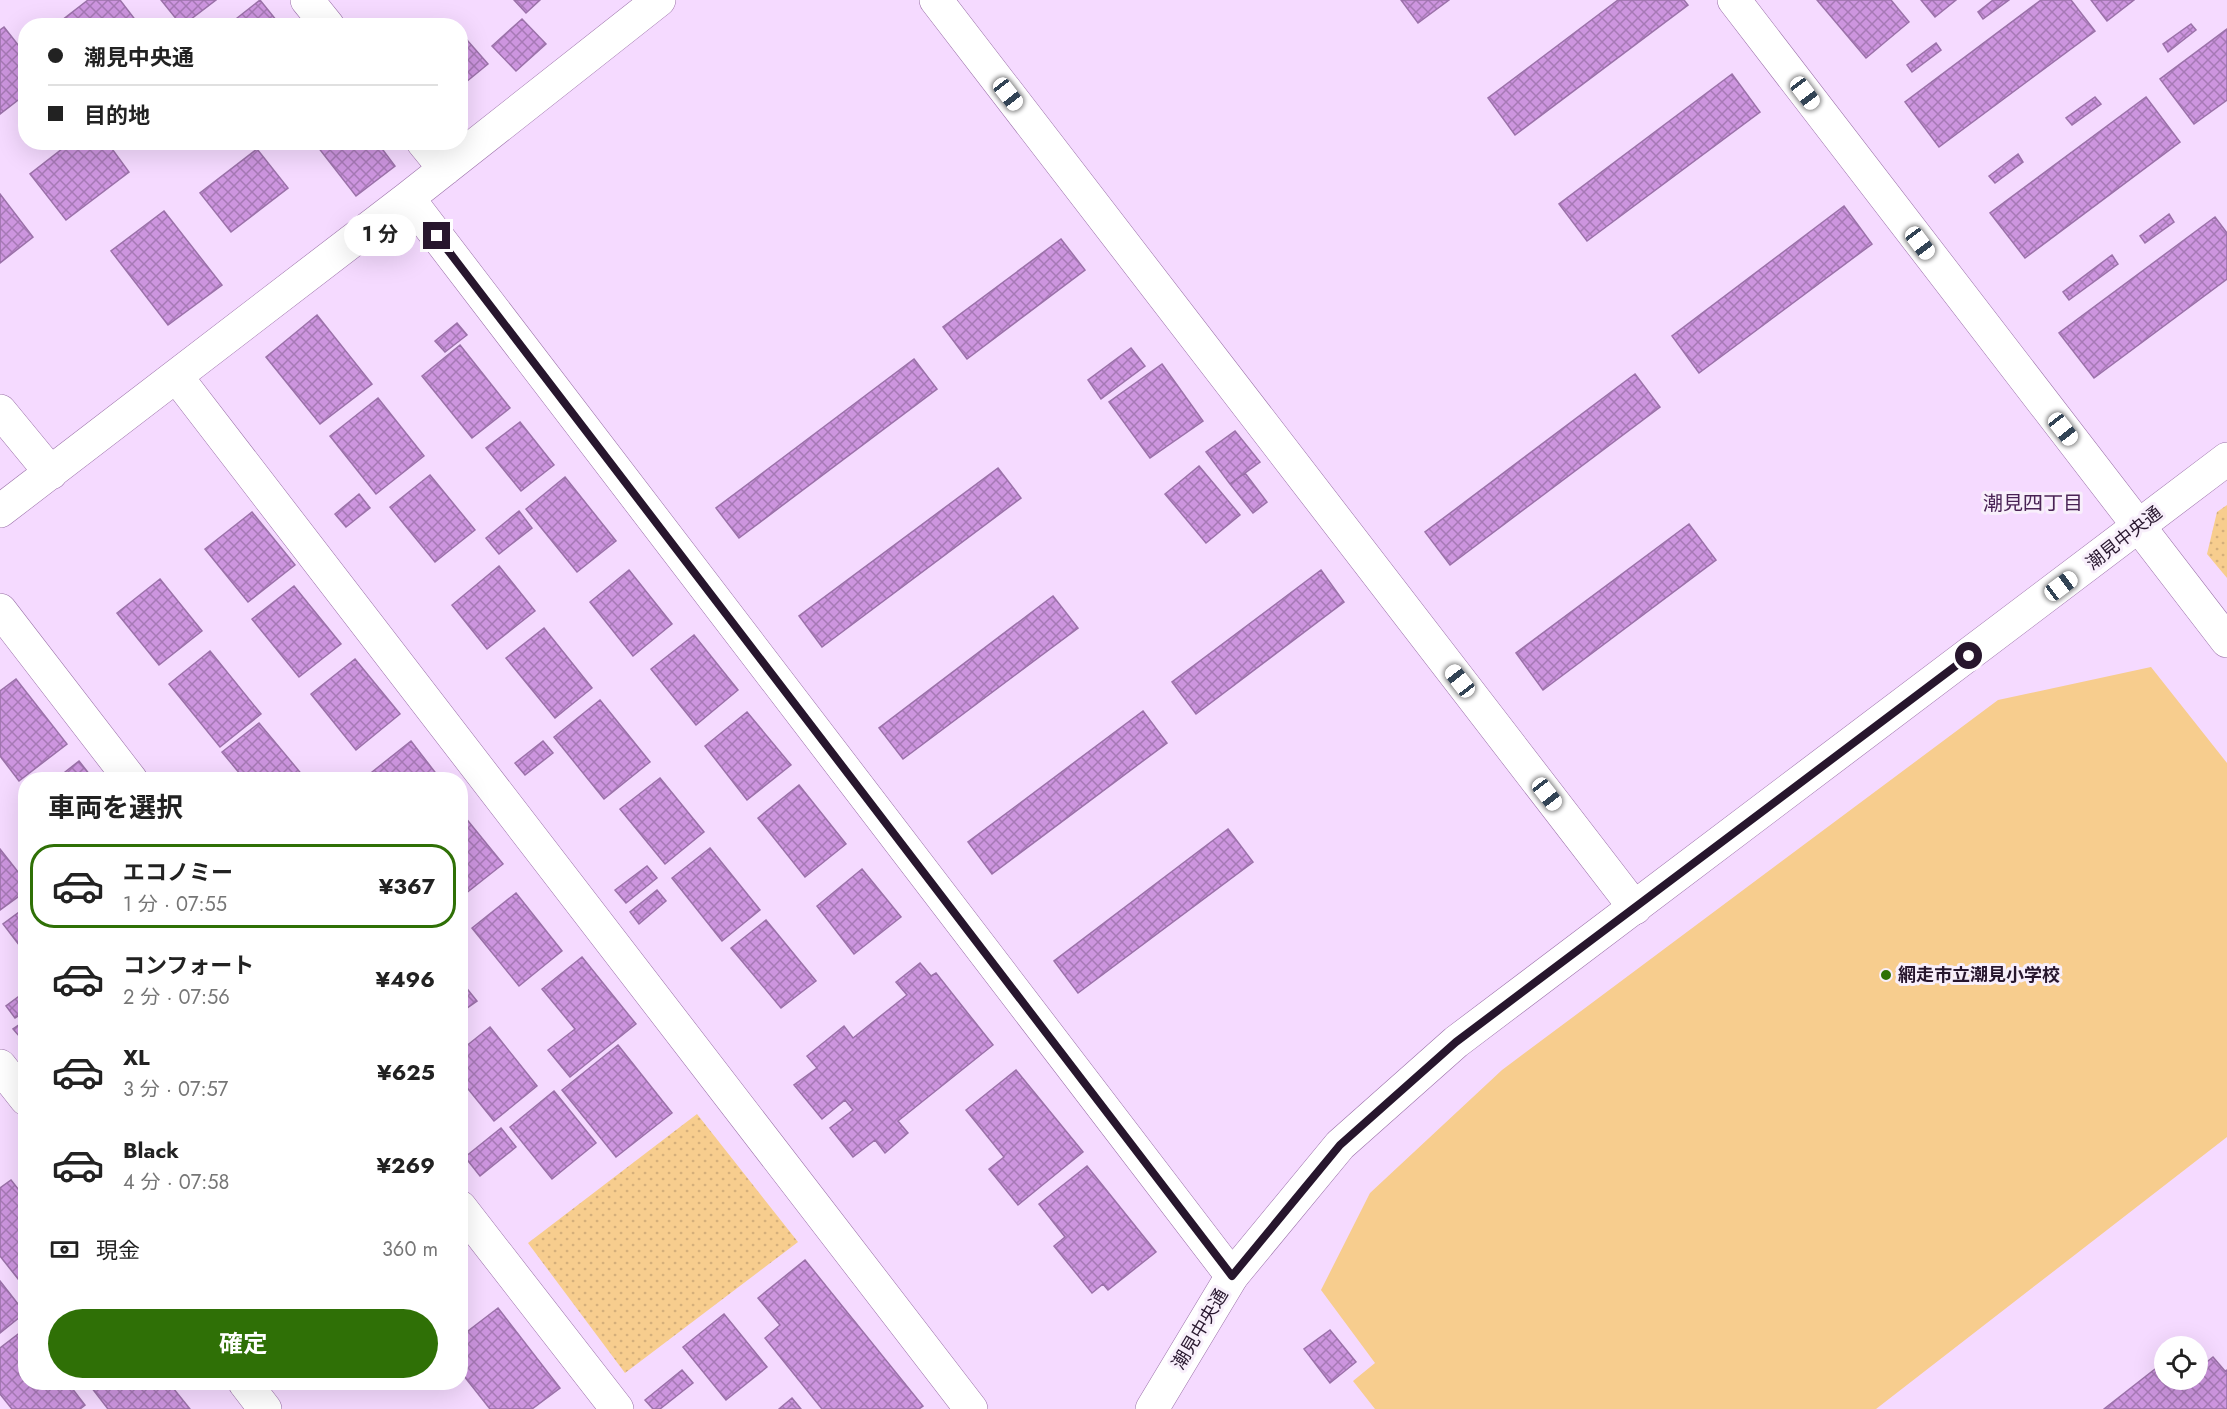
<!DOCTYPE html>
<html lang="ja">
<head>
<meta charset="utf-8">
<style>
  :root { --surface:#fff; --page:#f6f6f6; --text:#222; --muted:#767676; --line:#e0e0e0; --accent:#2f7006 }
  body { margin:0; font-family:Jost,"Noto Sans JP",sans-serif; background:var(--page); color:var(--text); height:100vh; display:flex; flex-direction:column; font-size:22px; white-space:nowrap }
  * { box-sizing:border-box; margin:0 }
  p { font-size:20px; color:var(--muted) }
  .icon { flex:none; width:33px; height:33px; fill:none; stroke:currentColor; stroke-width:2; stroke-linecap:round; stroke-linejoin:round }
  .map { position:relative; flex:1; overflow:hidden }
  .details { position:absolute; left:18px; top:772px; width:450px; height:618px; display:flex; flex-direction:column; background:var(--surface); border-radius:24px; box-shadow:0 6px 24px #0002 }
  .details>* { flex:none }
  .top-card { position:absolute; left:18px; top:18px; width:450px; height:132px; border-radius:24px; box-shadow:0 6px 24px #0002; display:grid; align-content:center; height:132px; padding:0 30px; background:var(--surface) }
  .tools { position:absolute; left:2154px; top:1336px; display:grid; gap:12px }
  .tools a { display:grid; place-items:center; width:54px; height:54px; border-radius:50%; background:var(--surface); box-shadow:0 6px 24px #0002; font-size:30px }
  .end { position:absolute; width:27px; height:27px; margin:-14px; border:8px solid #27162d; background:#fff; box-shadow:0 0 0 3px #fff }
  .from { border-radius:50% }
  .bubble { position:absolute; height:42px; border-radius:21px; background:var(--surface); box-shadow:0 6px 24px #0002; font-size:20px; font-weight:700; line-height:42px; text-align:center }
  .car { position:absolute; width:18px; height:36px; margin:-18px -9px; border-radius:8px; box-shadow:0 0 4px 2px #0007; background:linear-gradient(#fff 24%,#345 0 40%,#fff 0 76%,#345 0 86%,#fff 0) }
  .top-card b { display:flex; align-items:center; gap:21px; height:57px; font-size:22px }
  .top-card b+b { border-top:2px solid var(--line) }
  .top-card i { width:15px; height:15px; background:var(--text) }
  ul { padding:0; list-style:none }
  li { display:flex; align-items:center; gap:18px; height:84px; margin:0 12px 9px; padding:0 18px; border:3px solid transparent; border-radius:24px }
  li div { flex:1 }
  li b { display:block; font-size:22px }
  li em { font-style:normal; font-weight:700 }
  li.on { border-color:var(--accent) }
  li>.icon { width:54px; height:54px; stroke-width:1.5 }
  h2 { padding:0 30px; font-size:27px; line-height:72px }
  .pay { display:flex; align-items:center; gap:15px; height:66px; padding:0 30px; font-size:22px }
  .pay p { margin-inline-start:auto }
  .button { display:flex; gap:12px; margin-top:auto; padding:12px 30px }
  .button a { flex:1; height:69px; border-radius:36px; background:var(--accent); color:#fff; font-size:24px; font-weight:700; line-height:69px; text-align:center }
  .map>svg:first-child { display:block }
  .green { fill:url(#green-dots) }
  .pitch { fill:#f7cd8e }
  .building { fill:url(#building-cross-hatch); stroke:#9b71a9; stroke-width:1.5 }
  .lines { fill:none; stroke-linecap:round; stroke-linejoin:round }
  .minor-casing { stroke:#9a70a8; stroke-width:34 }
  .tertiary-casing { stroke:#9a70a8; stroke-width:34 }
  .minor { stroke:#fff; stroke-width:33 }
  .tertiary { stroke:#fff; stroke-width:33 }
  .route { stroke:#27162d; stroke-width:8 }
  .poi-dot { fill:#2f7006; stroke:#f8effb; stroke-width:2 }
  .labels { text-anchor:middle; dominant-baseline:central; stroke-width:6; stroke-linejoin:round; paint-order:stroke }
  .street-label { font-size:18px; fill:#27162d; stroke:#f8effb }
  .poi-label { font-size:18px; font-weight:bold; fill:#27162d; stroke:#f8effb; text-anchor:start }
  .neighbourhood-label { font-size:20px; fill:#492355; stroke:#f8effb }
</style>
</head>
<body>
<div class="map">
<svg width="2227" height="1409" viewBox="0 0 2227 1409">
  <defs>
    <pattern id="green-dots" width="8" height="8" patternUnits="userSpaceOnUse" patternTransform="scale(1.5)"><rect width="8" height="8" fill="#f7cd8e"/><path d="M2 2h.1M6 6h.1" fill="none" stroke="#d4af7b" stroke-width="1.8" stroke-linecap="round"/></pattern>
    <pattern id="building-cross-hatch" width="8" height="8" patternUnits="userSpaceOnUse" patternTransform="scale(1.5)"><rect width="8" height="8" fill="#cd95df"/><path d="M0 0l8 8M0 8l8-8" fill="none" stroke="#a679b5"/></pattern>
  </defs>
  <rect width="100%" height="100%" fill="#f5daff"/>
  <path class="green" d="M2227,505V578L2207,554L2217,512Z
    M697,1114L798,1242L625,1373L528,1243Z"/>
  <path class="pitch" d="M2151,667L2227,763V1137L1876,1409H1375L1353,1381L1375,1363L1321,1290L1370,1193L1502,1070L1998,700Z"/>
  <path class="building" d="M88,0H120L140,26H58L57,24Z
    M161,0H216L182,26Z
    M260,0L281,26H227Z
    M514,0H540L526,13Z
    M1401,0H1449L1418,23Z
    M1618,0H1684L1688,5L1515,135L1488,98Z
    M1817,0H1891L1909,22L1866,58Z
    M1921,0H1956L1935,17Z
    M1993,0H2009L1983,19L1978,12Z
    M2041,0H2071L2095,31L1939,147L1905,102Z
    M2091,0H2134L2107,21Z
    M522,19L546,44L516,71L492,46Z
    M2191,24L2196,30L2168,52L2163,44Z
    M4,27L26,55V94L0,114V30Z
    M2227,29V100L2194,124L2160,79Z
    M460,32L488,64L460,87Z
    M1936,43L1941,50L1912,72L1907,65Z
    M1732,74L1760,112L1587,241L1559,204Z
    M2095,97L2101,104L2072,125L2066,118Z
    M2146,97L2180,142L2025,258L1990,213Z
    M71,142H107L129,172L66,220L30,174Z
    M314,142H377L395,166L356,196Z
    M257,149L288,188L231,232L200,193Z
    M2018,154L2023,162L1995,183L1989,176Z
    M0,194L33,237L0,263Z
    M1844,206L1872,244L1699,373L1672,336Z
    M164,211L222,285L168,325L111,251Z
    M2169,214L2174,222L2145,243L2140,236Z
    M2215,217L2227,233V279L2094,378L2059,333Z
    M1061,239L1085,270L967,359L943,327Z
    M2112,255L2118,264L2069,300L2063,292Z
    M317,315L372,384L320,424L266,357Z
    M457,323L467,335L445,352L435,341Z
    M460,345L510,408L472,438L422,376Z
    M1131,348L1145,366L1101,399L1088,380Z
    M914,359L937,389L739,538L716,508Z
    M1162,364L1203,421L1150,458L1109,402Z
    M1635,374L1660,407L1450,565L1425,532Z
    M378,398L424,456L376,494L330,436Z
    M520,422L554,465L521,491L486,448Z
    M1235,431L1260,462L1230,484L1206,452Z
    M1199,466L1240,515L1206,543L1165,494Z
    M998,468L1021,498L822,647L799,616Z
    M1245,473L1267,502L1253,513L1230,484Z
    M430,475L475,530L435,562L390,507Z
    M565,477L616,541L577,572L526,509Z
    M359,494L370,508L346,527L335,514Z
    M519,511L532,528L499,554L486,538Z
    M252,512L295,565L248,602L205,549Z
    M1689,524L1716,560L1543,690L1516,653Z
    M499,566L535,611L487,649L452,605Z
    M629,570L672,624L633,656L590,602Z
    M1321,570L1344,602L1196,714L1172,682Z
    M160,579L202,631L159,665L117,613Z
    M294,586L341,644L299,677L252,619Z
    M1053,596L1078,628L903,759L879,728Z
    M544,628L592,688L555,718L506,658Z
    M694,635L738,690L696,725L651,669Z
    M210,651L261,714L220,747L169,684Z
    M355,659L400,714L356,750L311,694Z
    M16,679L67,744L19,781L0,756V691Z
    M600,700L650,762L604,799L554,737Z
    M1143,711L1167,743L992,874L968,842Z
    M747,712L791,765L747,800L705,746Z
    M259,723L304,777L300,780H245L222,752Z
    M411,741L441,780H371L367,776Z
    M543,741L553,753L525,775L515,763Z
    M79,761L94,780H55Z
    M660,778L704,832L665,864L620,809Z
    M799,785L846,844L805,877L758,818Z
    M460,811L503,864L460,898Z
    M1228,829L1253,862L1078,993L1054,961Z
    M710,848L760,910L722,941L672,878Z
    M0,849L26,882V891L0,910Z
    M647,866L657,878L626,903L615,890Z
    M862,869L901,917L854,954L817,906Z
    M657,890L666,901L639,924L630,912Z
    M516,893L562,951L519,986L472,928Z
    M26,907V954L3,924Z
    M766,920L816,981L781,1008L731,948Z
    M582,957L636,1024L570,1077L548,1050L575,1029L542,989Z
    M920,963L931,976L936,973L993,1045L898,1121L908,1133L885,1153L875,1140L853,1157L830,1128L853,1110L845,1100L822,1119L794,1085L817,1068L807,1056L844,1026L853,1038L907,995L896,982Z
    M460,980L477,1001L460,1013Z
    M26,991V1011L15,1018L6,1006Z
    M26,1020V1042L25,1043L13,1029Z
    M490,1027L537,1086L494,1121L460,1079V1051Z
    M618,1045L672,1113L616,1157L562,1090Z
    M1016,1070L1083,1152L1018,1205L989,1169L1004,1157L966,1110Z
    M554,1091L596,1143L552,1179L510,1127Z
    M501,1128L516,1147L480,1176L465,1157Z
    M1087,1166L1156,1252L1108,1290L1103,1284L1092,1293L1054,1246L1065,1237L1039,1204Z
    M11,1180L26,1199V1202L20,1207L26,1214V1289L0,1256V1188Z
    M805,1260L923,1406L919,1409H822L765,1338L780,1325L758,1298Z
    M0,1281L25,1313L0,1333Z
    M498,1308L560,1388L532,1409H490L460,1371V1337Z
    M724,1314L767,1367L726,1400L683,1347Z
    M26,1328V1383H68L85,1405L80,1409H12L0,1394V1348Z
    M1330,1330L1356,1362L1330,1383L1304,1349Z
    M2213,1357L2225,1371L2227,1370V1409H2104L2164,1362V1380H2198V1369Z
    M682,1370L693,1383L660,1409H653L645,1400Z
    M88,1383H169L190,1409H108Z
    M792,1398L801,1409H779Z"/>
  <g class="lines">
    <g class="minor-casing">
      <path id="minor" d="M307,0L328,26
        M936,0L1635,908
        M1734,0L2227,641
        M423,142L445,169
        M408,198L1232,1276
        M176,376L971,1409
        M0,411L51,473
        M0,511L408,198L659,0
        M0,610L131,780
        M0,1066L26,1099
        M460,1207L617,1409
        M245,1383L265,1409"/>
    </g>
    <g class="tertiary-casing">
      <path id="tertiary" d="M1152,1409L1232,1276L1340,1145L1456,1042L2227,459"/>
    </g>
    <use href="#minor" class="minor"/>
    <use href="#tertiary" class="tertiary"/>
  </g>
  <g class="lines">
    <path class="route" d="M437,236L1232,1276L1340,1145L1456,1042L1969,656"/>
  </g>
  <circle class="poi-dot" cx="1886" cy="975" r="6"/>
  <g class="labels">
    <g class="street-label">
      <text transform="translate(2124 538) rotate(-38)">潮見中央通</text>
      <text transform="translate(1200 1329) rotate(-59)">潮見中央通</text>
    </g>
    <g class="poi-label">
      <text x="1898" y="975">網走市立潮見小学校</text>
    </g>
    <g class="neighbourhood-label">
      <text x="2033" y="503">潮見四丁目</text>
    </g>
  </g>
</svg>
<div class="tools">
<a><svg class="icon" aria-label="locate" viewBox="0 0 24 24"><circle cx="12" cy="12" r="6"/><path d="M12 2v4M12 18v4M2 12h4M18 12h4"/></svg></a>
</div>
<i class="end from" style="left:1969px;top:656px"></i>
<i class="end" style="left:437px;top:236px"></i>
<div class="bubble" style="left:344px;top:214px;width:72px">1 分</div>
<i class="car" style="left:1805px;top:93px;rotate:143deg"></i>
<i class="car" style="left:1008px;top:94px;rotate:142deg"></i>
<i class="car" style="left:1920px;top:243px;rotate:143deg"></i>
<i class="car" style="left:2063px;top:429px;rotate:142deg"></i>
<i class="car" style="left:2061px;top:586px;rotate:53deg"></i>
<i class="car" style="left:1460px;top:681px;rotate:322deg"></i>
<i class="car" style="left:1547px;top:794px;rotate:142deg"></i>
<div class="top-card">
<b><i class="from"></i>潮見中央通</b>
<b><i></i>目的地</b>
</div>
<section class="details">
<h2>車両を選択</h2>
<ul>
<li class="on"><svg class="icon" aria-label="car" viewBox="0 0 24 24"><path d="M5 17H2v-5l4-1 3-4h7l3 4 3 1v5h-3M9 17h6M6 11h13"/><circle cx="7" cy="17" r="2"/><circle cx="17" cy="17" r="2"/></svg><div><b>エコノミー</b><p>1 分 · 07:55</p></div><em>¥367</em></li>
<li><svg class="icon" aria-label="car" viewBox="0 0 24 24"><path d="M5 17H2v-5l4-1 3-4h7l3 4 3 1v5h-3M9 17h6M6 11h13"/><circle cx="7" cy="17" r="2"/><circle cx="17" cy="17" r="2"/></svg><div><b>コンフォート</b><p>2 分 · 07:56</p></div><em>¥496</em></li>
<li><svg class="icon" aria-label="car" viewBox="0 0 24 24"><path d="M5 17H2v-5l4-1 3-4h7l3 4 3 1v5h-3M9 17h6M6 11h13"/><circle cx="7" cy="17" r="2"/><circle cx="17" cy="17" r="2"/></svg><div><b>XL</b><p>3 分 · 07:57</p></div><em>¥625</em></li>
<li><svg class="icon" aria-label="car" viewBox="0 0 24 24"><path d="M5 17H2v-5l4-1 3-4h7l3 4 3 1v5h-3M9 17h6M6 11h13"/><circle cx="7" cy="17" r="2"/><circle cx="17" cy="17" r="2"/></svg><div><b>Black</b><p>4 分 · 07:58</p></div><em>¥269</em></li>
</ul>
<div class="pay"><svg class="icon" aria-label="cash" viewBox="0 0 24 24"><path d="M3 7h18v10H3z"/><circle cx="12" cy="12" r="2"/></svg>現金<p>360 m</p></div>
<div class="button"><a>確定</a></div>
</section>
</div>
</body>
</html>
